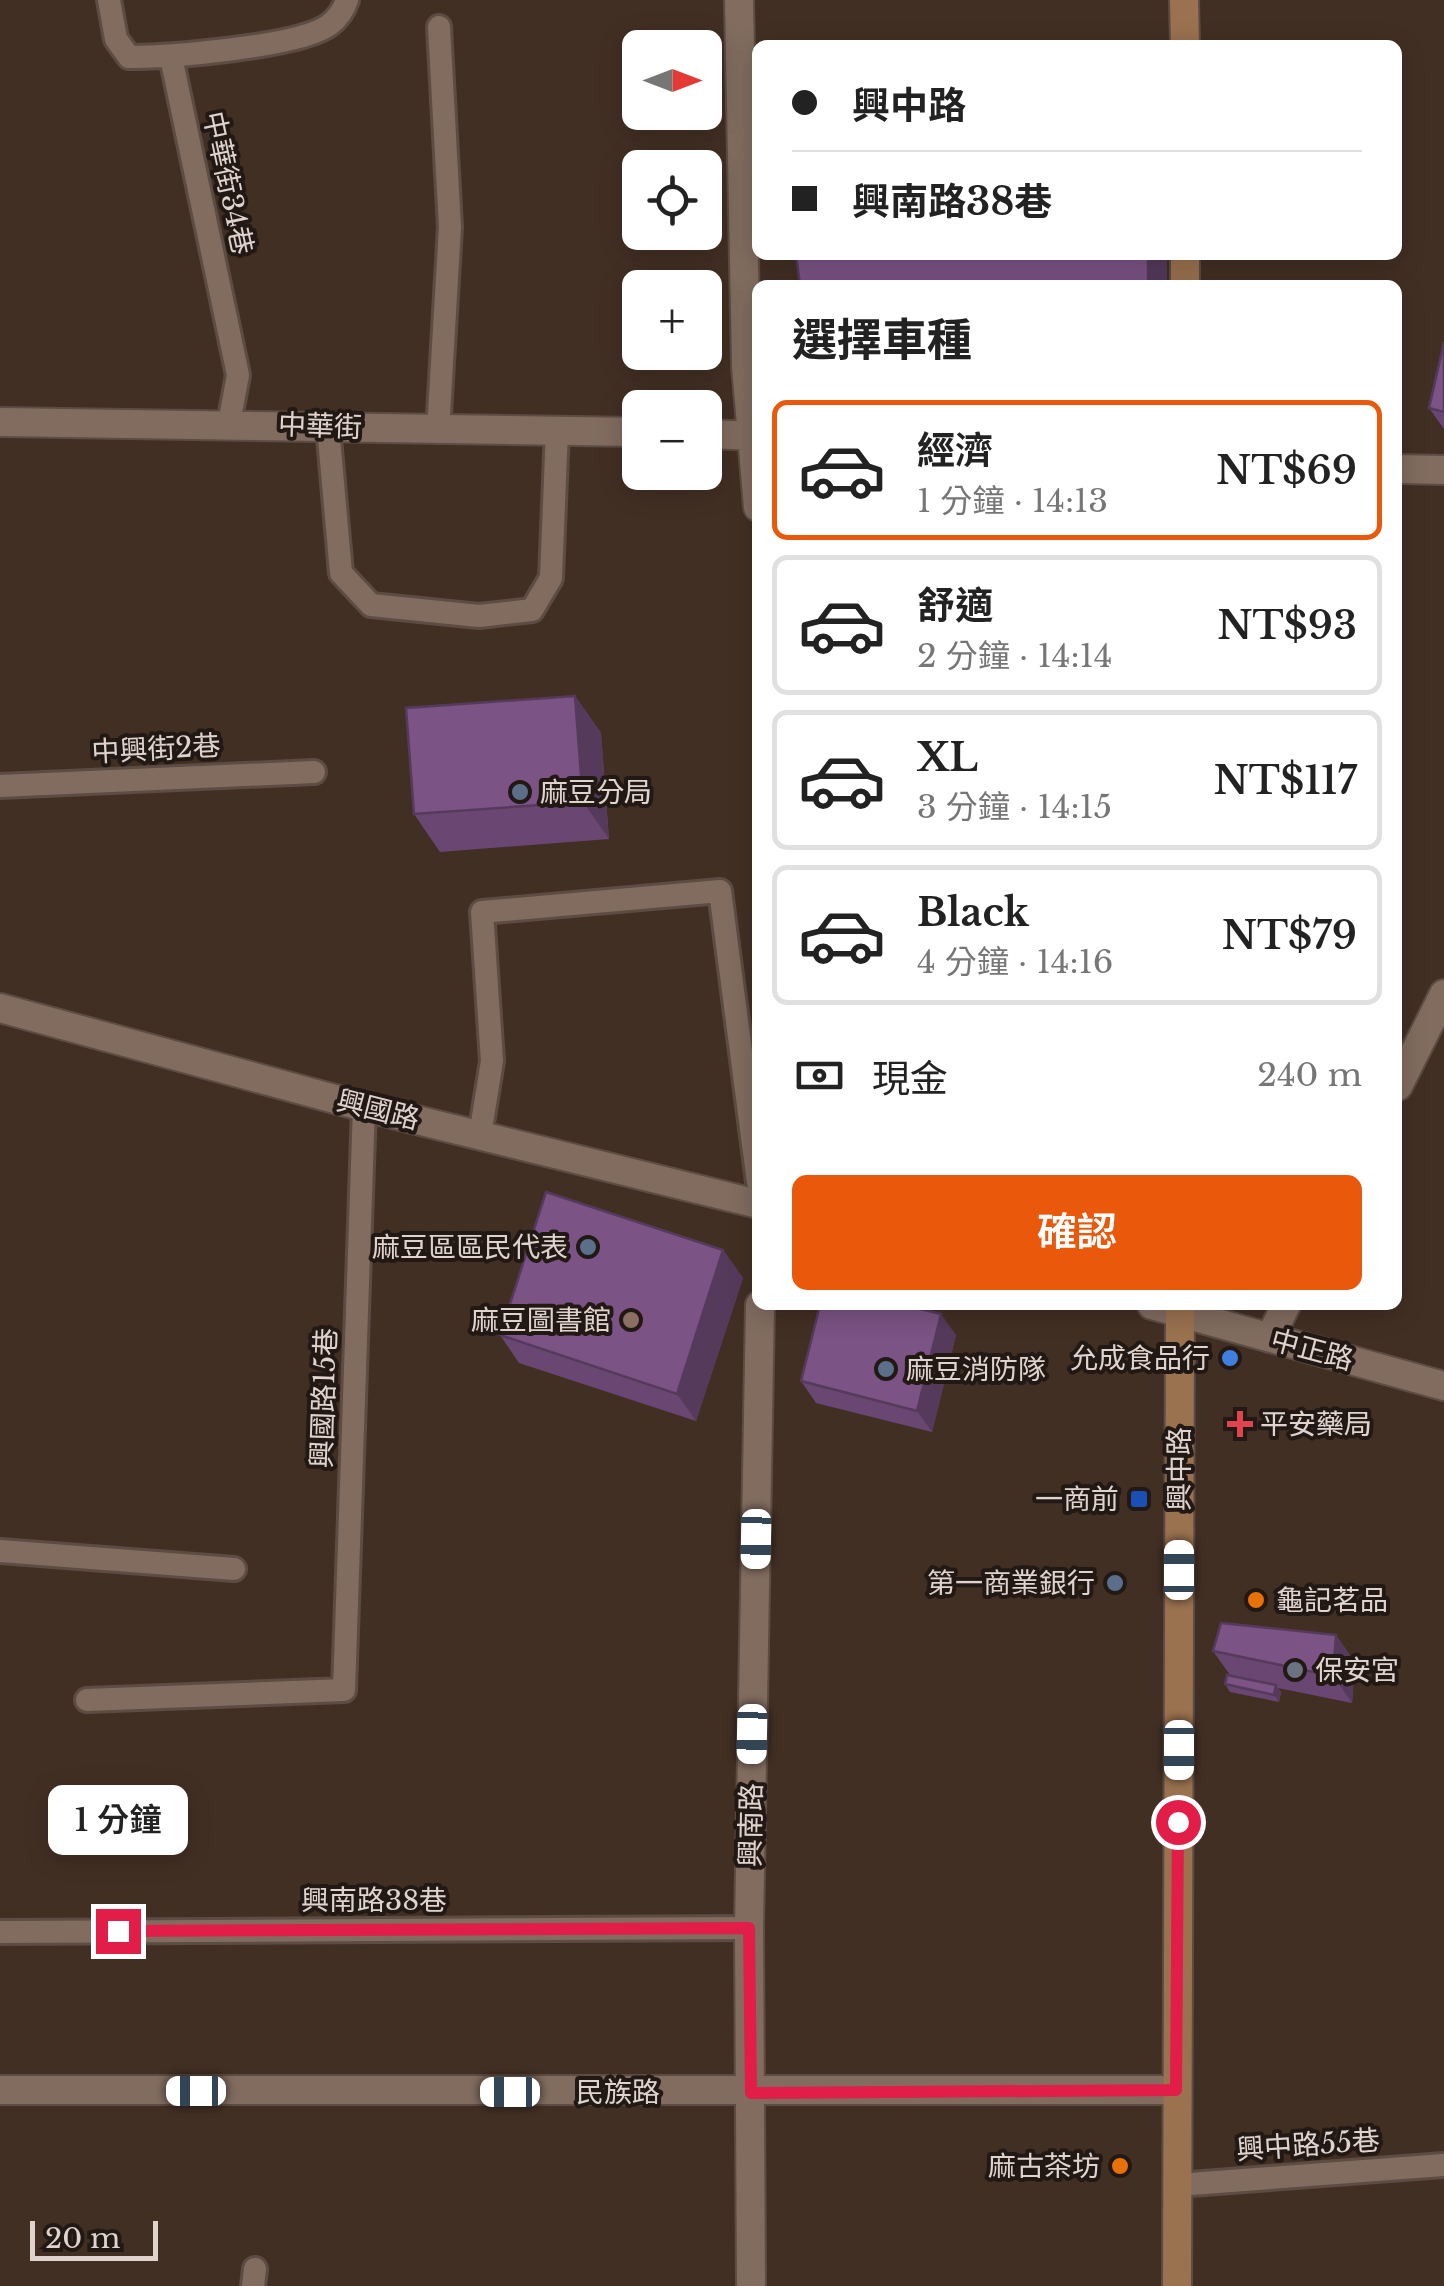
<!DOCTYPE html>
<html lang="zh-TW">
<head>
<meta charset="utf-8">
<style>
  :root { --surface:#fff; --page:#f2f2f2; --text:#222; --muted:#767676; --line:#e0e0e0; --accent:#ea580c }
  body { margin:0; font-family:"Libre Baskerville","Noto Sans TC",serif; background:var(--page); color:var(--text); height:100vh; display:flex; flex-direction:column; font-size:38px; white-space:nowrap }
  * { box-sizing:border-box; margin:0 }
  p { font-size:32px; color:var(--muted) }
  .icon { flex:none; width:55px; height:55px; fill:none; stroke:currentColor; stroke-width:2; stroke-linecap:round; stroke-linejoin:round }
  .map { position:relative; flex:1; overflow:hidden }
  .details { position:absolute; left:752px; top:280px; width:650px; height:1030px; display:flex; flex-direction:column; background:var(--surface); border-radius:15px; box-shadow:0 5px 25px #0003 }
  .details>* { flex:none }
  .banner { position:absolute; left:752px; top:40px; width:650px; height:220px; border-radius:15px; box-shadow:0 5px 25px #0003; display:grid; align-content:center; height:220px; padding:0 40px; background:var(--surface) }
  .needle { width:65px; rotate:90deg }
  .controls { position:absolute; left:622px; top:30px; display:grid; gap:20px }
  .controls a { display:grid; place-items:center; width:100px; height:100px; border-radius:15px; background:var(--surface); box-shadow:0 5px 25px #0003; font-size:50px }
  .scale { position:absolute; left:30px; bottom:25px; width:128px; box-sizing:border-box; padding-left:10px; border:5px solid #e0d3cd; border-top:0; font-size:28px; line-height:35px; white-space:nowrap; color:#e0d3cd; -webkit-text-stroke:8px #221915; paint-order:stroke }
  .end { position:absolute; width:45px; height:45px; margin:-22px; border:12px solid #e11d48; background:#fff; box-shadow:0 0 0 5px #fff }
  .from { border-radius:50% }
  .bubble { position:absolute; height:70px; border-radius:15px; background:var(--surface); box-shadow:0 5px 25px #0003; font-size:32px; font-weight:600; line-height:70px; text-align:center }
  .car { position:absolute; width:30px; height:60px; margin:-30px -15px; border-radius:12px; box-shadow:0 0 8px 2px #0007; background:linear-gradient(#fff 24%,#345 0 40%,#fff 0 76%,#345 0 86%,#fff 0) }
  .banner b { display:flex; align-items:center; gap:35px; height:95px; font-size:38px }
  .banner b+b { border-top:2px solid var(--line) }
  .banner i { width:25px; height:25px; background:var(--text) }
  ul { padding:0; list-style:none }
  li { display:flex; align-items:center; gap:30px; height:140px; margin:0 20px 15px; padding:0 20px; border:5px solid var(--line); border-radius:15px }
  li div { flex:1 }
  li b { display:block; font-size:38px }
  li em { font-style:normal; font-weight:600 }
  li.selected { border-color:var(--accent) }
  li>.icon { width:90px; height:90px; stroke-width:1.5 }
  h2 { padding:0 40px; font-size:45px; line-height:120px }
  .pay { display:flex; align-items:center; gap:25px; height:110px; padding:0 40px; font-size:38px }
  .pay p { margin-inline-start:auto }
  .action { display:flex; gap:20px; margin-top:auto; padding:20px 40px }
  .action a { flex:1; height:115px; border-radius:15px; background:var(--accent); color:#fff; font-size:40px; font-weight:600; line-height:115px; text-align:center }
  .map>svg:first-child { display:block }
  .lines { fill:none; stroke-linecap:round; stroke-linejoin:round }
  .service-casing { stroke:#5c4c43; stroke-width:28 }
  .minor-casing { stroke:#5c4c43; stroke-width:32 }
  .secondary-casing { stroke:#5c4c43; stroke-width:32 }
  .service { stroke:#826c60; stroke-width:22 }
  .minor { stroke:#826c60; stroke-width:28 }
  .secondary { stroke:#9a724f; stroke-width:28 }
  .wall { fill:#6a4772 }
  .shaded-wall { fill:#563a5c }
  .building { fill:#7b5384; stroke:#563a5c; stroke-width:2.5 }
  .route { stroke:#e11d48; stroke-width:12 }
  .service-dot { fill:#5c6f8a; stroke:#221915; stroke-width:4 }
  .education-dot { fill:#8d6e63; stroke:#221915; stroke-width:4 }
  .shop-dot { fill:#3f7fe0; stroke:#221915; stroke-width:4 }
  .health-dot { fill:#e0444e; stroke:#221915; stroke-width:4 }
  .transit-dot { fill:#1a4fb4; stroke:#221915; stroke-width:4 }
  .food-dot { fill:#e8710a; stroke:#221915; stroke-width:4 }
  .worship-dot { fill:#6b7280; stroke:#221915; stroke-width:4 }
  .labels { text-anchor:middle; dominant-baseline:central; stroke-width:8; stroke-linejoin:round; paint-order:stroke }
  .street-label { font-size:28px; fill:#e0d3cd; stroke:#221915 }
  .poi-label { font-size:28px; fill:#e0d3cd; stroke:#221915; text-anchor:end }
</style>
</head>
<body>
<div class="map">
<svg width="1444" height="2286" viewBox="0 0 1444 2286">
  <rect width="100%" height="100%" fill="#422f24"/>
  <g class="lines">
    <g class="service-casing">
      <path id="service" d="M109,0L116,39L129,57C168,57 299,47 329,25C337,19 344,9 347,0
        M171,57L238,375L229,423
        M328,427L341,573L371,605L479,616L532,610L551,578L557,430
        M438,431L450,227L439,27
        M0,786L314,772
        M480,1135L492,1061L482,912L720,891L758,1182
        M0,1551L234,1569
        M87,1700L344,1690L364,1107
        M0,1932L749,1928
        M1177,2185L1444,2165
        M253,2286L255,2269"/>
    </g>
    <g class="minor-casing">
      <path id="minor" d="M739,0L746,366L758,507
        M0,422L640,432
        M705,434L758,436
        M1398,469L1444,470
        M0,1008L364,1107L758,1204
        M1398,1086L1444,994
        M1152,1305L1444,1386
        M1270,1338L1286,1305
        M0,2090H1176
        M751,2286L749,1928L760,1305"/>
    </g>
    <g class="secondary-casing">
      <path id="secondary" d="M1184,0L1185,45
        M1185,255V285
        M1177,2286L1180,1305"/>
    </g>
    <use href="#service" class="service"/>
    <use href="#minor" class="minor"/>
    <use href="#secondary" class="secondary"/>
  </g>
  <path class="wall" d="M1444,342V429L1429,408Z
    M575,696L601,733L609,839L440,852L414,814Z
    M723,1250L743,1278L696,1421L519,1363L500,1335Z
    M956,1335L932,1432L816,1403L801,1381Z
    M1336,1635L1355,1663L1352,1703L1278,1688L1281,1692L1279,1702L1230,1692L1225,1684L1230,1675L1213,1651Z"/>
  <path class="shaded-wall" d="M1148,255H1167V285H1148Z
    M575,696L601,733L609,839L583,802Z
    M723,1250L743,1278L696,1421L677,1394Z
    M941,1314L956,1335L932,1432L917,1411Z
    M1336,1635L1355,1663L1352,1703L1333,1676Z
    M1276,1685L1281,1692L1279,1702L1274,1695Z"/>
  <path class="building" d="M796,255H1148V285H800Z
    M1444,342V412L1429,408Z
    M575,696L583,802L414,814L406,708Z
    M546,1192L723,1250L677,1394L500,1335Z
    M820,1305H904L941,1314L917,1411L801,1381Z
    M1221,1623L1336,1635L1333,1676L1213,1651Z
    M1227,1675L1276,1685L1274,1695L1225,1684Z"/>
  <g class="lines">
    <path class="route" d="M118,1931L749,1928L751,2093L1176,2090L1178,1822"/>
  </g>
  <g class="service-dot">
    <circle cx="520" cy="792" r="10"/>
    <circle cx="588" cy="1247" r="10"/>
    <circle cx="886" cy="1369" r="10"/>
    <circle cx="1115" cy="1583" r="10"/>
  </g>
  <circle class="education-dot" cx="631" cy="1320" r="10"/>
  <circle class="shop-dot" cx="1230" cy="1358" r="10"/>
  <path class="health-dot" d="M1235 1409h10v10h10v10h-10v10h-10v-10h-10v-10h10z"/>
  <rect class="transit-dot" x="1129" y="1489" width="20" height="20" rx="5"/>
  <g class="food-dot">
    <circle cx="1256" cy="1600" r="10"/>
    <circle cx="1120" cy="2166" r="10"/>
  </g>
  <circle class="worship-dot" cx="1295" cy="1670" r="10"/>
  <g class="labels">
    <g class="street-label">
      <text transform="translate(228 183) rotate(78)">中華街34巷</text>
      <text transform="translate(320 426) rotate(2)">中華街</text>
      <text transform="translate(156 749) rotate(-3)">中興街2巷</text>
      <text transform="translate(378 1110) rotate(14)">興國路</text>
      <text transform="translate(1312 1350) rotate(15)">中正路</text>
      <text transform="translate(324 1398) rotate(-88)">興國路15巷</text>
      <text transform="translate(1179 1469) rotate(-90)">興中路</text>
      <text transform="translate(751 1825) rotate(-89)">興南路</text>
      <text x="374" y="1900">興南路38巷</text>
      <text x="618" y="2092">民族路</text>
      <text transform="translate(1308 2145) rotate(-4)">興中路55巷</text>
    </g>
    <g class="poi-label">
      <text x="540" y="792" text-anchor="start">麻豆分局</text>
      <text x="568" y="1247">麻豆區區民代表</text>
      <text x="611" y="1320">麻豆圖書館</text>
      <text x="1210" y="1358">允成食品行</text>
      <text x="906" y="1369" text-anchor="start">麻豆消防隊</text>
      <text x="1260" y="1424" text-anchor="start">平安藥局</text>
      <text x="1119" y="1499">一商前</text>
      <text x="1095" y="1583">第一商業銀行</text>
      <text x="1276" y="1600" text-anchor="start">龜記茗品</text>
      <text x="1315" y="1670" text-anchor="start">保安宮</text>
      <text x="1100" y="2166">麻古茶坊</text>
    </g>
  </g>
</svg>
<div class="controls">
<a><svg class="needle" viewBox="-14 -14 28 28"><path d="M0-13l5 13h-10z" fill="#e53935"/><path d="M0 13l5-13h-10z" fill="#767676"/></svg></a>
<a><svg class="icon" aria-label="locate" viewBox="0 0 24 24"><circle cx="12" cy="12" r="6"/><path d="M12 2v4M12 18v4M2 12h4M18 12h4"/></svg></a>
<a>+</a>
<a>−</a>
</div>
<div class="scale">20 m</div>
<i class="end from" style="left:1178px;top:1822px"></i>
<i class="end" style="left:118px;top:1931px"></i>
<div class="bubble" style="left:48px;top:1785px;width:140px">1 分鐘</div>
<i class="car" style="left:756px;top:1539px;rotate:181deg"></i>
<i class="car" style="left:1179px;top:1570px;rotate:0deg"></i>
<i class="car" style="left:752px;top:1734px;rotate:181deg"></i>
<i class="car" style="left:1179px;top:1750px;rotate:180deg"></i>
<i class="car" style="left:196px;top:2091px;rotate:270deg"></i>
<i class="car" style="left:510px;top:2092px;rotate:270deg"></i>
<div class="banner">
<b><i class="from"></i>興中路</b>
<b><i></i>興南路38巷</b>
</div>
<section class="details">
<h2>選擇車種</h2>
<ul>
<li class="selected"><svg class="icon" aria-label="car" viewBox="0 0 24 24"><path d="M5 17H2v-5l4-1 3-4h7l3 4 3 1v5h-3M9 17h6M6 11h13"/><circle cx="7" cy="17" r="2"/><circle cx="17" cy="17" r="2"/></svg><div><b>經濟</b><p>1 分鐘 · 14:13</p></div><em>NT$69</em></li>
<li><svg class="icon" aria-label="car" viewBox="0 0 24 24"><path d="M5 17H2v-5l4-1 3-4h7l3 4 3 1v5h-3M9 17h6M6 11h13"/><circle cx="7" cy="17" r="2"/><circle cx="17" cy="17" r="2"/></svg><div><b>舒適</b><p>2 分鐘 · 14:14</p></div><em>NT$93</em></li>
<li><svg class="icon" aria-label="car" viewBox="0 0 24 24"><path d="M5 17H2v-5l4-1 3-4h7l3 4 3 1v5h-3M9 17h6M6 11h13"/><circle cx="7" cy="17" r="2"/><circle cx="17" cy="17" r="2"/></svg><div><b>XL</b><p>3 分鐘 · 14:15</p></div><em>NT$117</em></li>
<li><svg class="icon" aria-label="car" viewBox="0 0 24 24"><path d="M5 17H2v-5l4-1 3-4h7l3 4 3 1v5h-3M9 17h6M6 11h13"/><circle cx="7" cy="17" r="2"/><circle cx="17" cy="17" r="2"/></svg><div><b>Black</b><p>4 分鐘 · 14:16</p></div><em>NT$79</em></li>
</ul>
<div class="pay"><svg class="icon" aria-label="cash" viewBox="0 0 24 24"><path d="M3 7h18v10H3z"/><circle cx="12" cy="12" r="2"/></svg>現金<p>240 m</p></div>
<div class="action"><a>確認</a></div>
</section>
</div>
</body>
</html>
